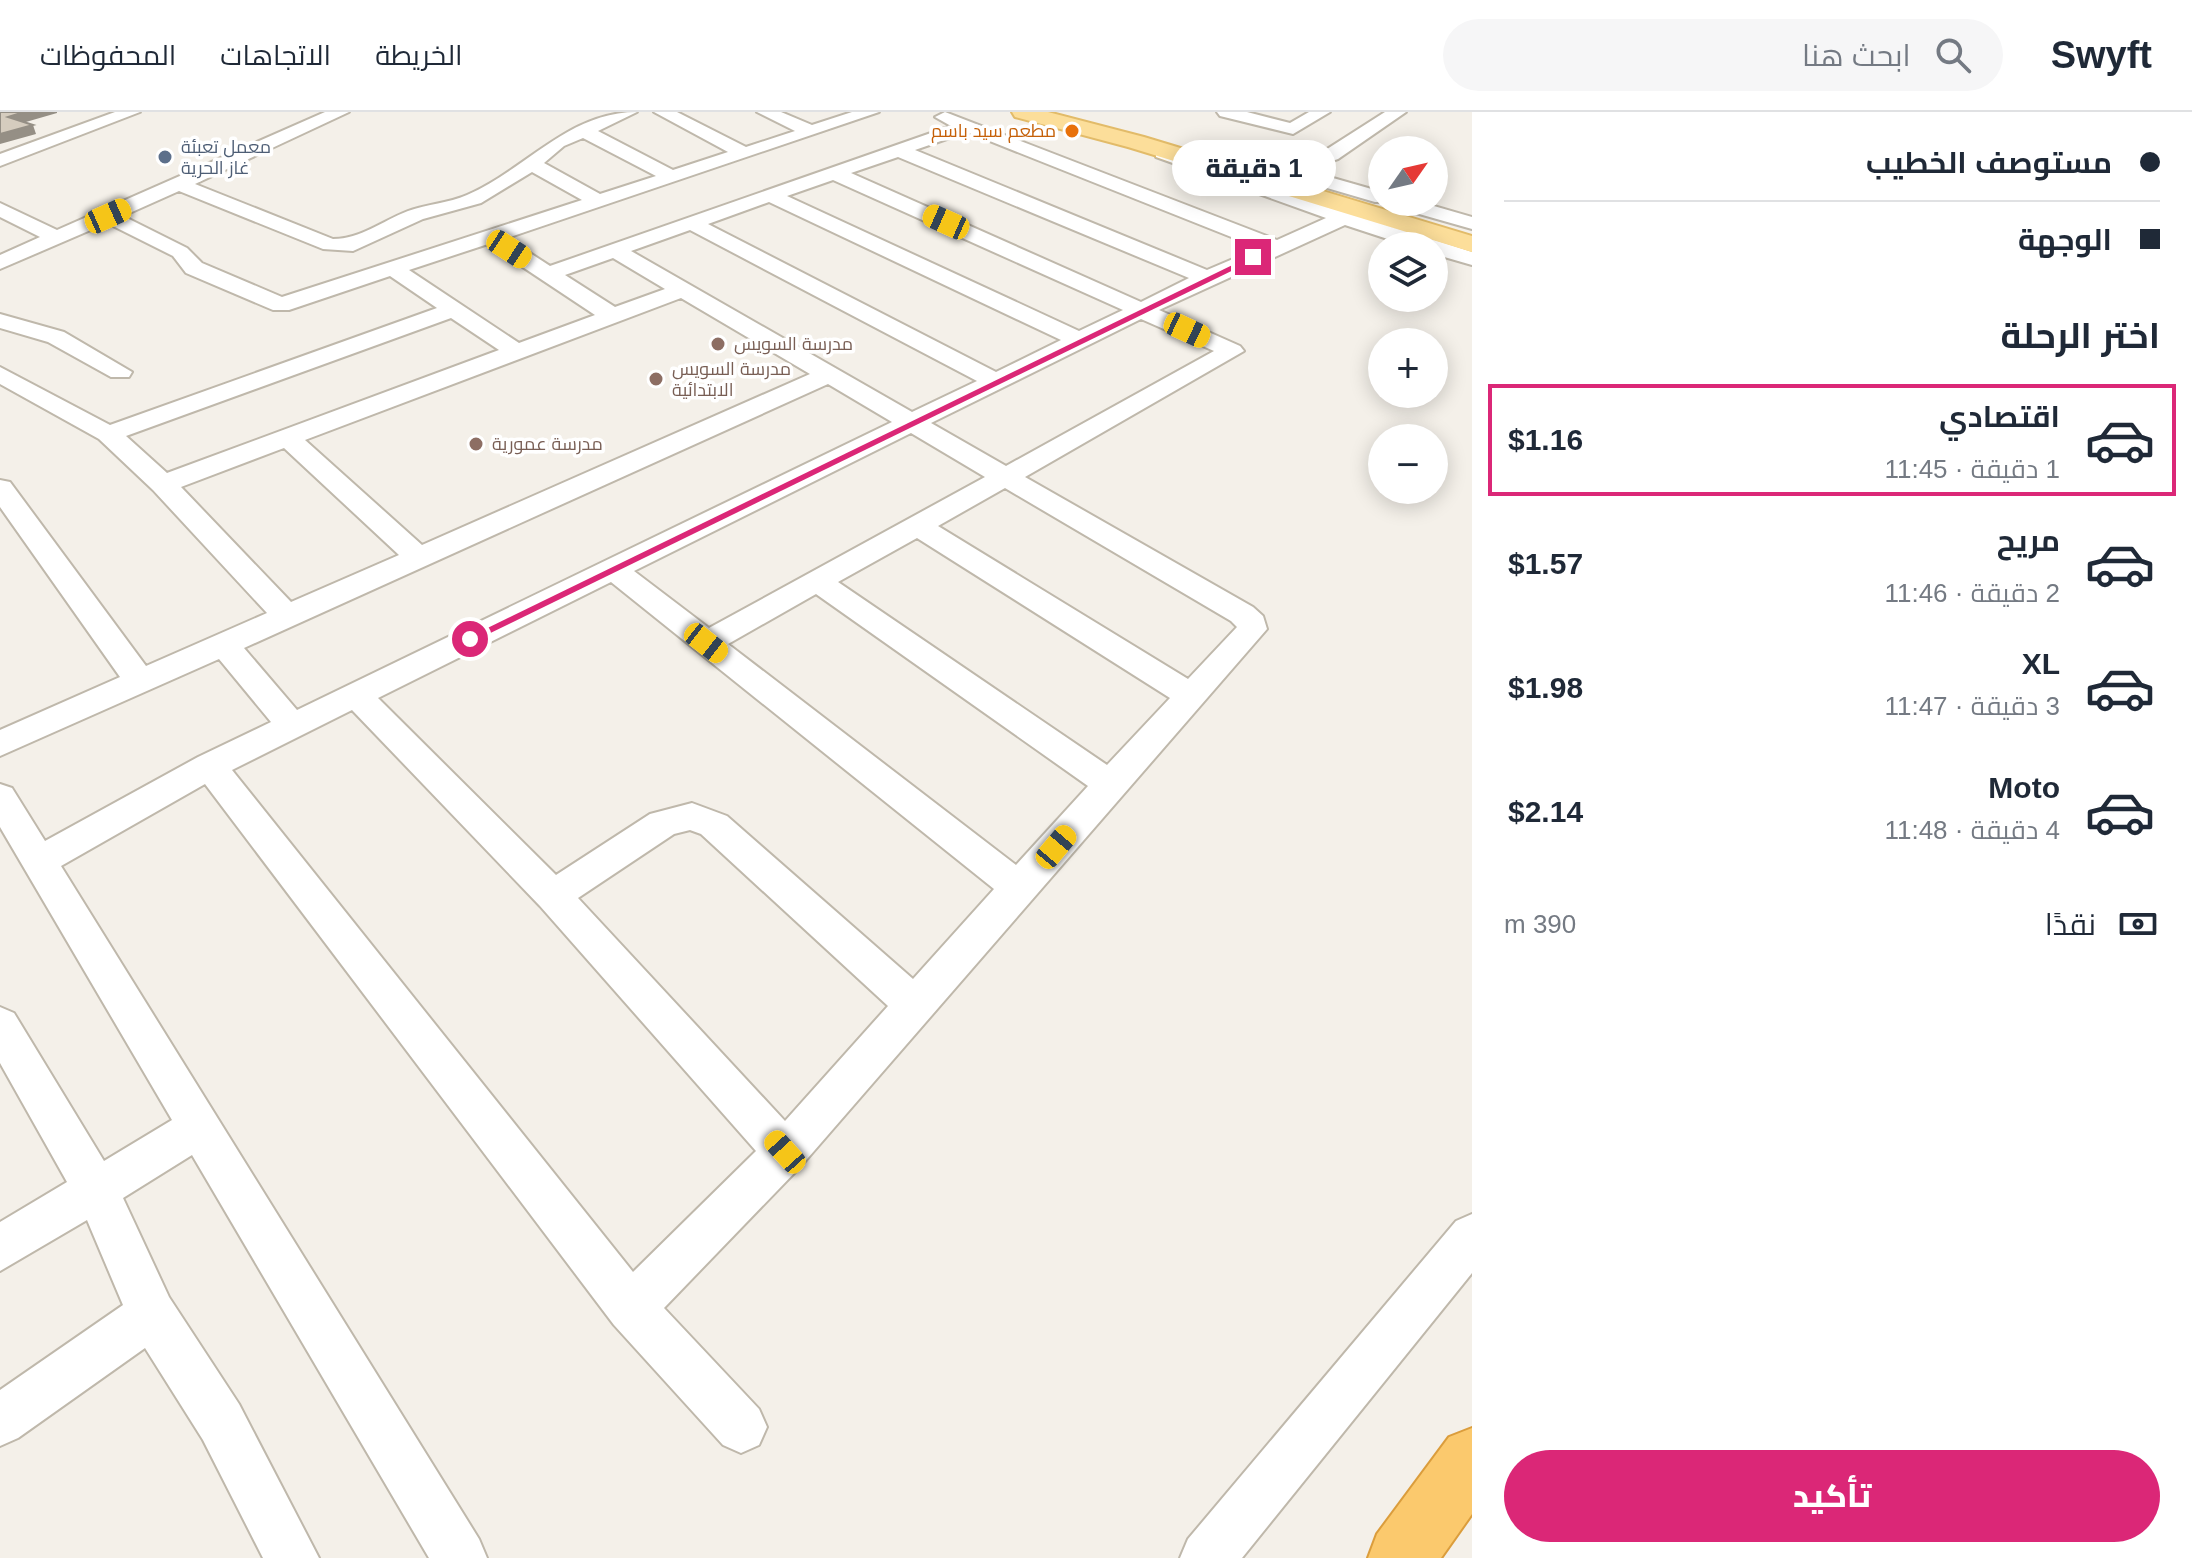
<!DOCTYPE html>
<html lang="ar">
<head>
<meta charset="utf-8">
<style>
  :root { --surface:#fff; --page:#f6f6f7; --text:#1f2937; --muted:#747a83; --line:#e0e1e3; --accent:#db2777 }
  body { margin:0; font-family:Arial,Cairo,sans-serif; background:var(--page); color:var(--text); direction:rtl; height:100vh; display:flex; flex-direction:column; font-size:30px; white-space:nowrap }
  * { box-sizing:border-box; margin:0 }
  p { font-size:26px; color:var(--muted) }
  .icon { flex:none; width:44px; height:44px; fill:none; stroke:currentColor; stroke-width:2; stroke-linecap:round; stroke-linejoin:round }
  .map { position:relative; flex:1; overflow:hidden; direction:ltr }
  .sheet { display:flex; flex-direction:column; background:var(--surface); width:720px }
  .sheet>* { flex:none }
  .banner { display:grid; align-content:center; height:176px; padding:0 32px; background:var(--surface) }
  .needle { width:52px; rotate:56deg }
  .tools { position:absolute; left:1368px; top:24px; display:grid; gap:16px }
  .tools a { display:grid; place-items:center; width:80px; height:80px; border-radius:50%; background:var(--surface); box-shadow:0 4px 20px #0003; font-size:40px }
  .end { position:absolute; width:36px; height:36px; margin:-18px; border:10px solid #db2777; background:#fff; box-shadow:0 0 0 4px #fff }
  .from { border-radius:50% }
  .bubble { position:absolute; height:56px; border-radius:28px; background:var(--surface); box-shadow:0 4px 20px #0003; font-size:26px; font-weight:800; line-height:56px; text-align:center; direction:rtl }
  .car { position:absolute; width:24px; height:48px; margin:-24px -12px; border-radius:10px; box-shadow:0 0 6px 2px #0007; background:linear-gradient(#f5c518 24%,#345 0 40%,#f5c518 0 76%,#345 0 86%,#f5c518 0) }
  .banner b { display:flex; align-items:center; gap:28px; height:76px; font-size:30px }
  .banner b+b { border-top:2px solid var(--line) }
  .banner i { width:20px; height:20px; background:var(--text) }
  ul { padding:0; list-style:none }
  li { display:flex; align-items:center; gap:24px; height:112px; margin:0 16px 12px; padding:0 16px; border:4px solid transparent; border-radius:0px }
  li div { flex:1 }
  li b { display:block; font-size:30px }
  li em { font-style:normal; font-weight:800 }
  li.on { border-color:var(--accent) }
  li>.icon { width:72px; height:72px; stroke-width:1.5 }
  h2 { padding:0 32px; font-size:36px; line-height:96px }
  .pay { display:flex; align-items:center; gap:20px; height:88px; padding:0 32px; font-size:30px }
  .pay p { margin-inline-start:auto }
  .action { display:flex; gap:16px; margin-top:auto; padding:16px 32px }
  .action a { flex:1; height:92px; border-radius:48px; background:var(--accent); color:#fff; font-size:32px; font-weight:800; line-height:92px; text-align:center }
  header { display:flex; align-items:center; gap:48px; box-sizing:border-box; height:112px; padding:0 40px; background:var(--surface); border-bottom:2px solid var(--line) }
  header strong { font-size:38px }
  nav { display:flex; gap:44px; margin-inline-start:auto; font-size:28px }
  .search { width:560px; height:72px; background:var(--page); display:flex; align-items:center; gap:20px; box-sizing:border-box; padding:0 28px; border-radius:44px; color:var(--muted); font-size:30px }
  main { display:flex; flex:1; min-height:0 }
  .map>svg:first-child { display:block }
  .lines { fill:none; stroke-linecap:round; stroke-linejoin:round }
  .minor-casing { stroke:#bfb8ab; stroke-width:4 }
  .major-casing { stroke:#e2bb69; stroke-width:4 }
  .highway-casing { stroke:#db9d3c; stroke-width:4 }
  .minor { fill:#fff; fill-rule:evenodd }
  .major { fill:#fcde9a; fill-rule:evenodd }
  .highway { fill:#fbc96d; fill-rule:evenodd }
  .shaded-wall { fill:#958f85 }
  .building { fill:#d5ccbe; stroke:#958f85; stroke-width:2 }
  .route { fill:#db2777 }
  .food-dot { fill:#e8710a; stroke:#fff; stroke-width:3 }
  .service-dot { fill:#5c6f8a; stroke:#fff; stroke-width:3 }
  .education-dot { fill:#8d6e63; stroke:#fff; stroke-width:3 }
  .labels { text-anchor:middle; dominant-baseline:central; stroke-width:7; stroke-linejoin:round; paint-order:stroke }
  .far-food-label { font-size:18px; fill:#c56008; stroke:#fff; text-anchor:end }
  .far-service-label { font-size:18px; fill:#4e5e75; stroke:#fff; text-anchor:start }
  .far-education-label { font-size:18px; fill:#785e54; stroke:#fff; text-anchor:start }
</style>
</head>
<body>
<header>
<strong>Swyft</strong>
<div class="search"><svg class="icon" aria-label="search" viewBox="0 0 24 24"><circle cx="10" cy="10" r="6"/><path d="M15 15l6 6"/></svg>ابحث هنا</div>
<nav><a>الخريطة</a><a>الاتجاهات</a><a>المحفوظات</a></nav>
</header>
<main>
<section class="sheet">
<div class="banner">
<b><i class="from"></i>مستوصف الخطيب</b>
<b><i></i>الوجهة</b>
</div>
<h2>اختر الرحلة</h2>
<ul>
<li class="on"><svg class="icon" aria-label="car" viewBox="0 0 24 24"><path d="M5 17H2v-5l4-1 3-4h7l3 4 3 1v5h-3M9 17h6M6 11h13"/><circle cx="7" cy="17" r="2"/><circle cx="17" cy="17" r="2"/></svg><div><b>اقتصادي</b><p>1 دقيقة · 11:45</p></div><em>$1.16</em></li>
<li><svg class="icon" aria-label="car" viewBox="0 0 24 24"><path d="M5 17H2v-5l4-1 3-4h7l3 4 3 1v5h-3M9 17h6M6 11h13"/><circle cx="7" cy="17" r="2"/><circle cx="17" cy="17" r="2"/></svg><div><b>مريح</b><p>2 دقيقة · 11:46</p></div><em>$1.57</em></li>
<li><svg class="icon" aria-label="car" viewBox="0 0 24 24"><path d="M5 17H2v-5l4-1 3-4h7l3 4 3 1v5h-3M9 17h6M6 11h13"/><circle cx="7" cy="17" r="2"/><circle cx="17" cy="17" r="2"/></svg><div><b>XL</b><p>3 دقيقة · 11:47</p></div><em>$1.98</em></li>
<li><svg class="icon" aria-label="car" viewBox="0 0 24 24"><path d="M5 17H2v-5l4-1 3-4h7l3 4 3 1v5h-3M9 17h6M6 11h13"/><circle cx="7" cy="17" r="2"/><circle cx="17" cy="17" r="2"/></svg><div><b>Moto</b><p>4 دقيقة · 11:48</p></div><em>$2.14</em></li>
</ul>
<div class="pay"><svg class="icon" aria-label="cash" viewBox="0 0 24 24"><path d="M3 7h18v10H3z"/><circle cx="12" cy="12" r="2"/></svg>نقدًا<p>390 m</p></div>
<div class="action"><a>تأكيد</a></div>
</section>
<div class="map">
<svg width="1472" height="1446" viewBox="0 0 1472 1446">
  <rect width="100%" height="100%" fill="#f4f0e9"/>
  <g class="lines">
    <g class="minor-casing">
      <path id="minor" d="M115,0H140L0,54V42Z
        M325,0H349L195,72L333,127C361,127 382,109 408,99C427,92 449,91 467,83C527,57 568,0 637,0L598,19L673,58L728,40L654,0H677L746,35L795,19L757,0H781L812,13L852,0H879L507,126L550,154L951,14L935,5L945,0L1277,128L1326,106L1156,45V37H1170L1273,76L1472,140V153L1434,142V134H1409L1345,113L1159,198L1240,234L1244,239L1025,365L1253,495L1263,504L1267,517L801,1054L664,1196L759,1297L767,1315L759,1333L741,1341L723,1333L614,1213L205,672L61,754L479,1427L487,1446H429L192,1043L123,1086L169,1185L239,1292L319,1446H263L203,1328L145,1236L18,1326L0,1334V1278L123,1193L87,1108L0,1159V1110L67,1070L0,951V895L14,901L104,1049L172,1008L0,715V672L12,676L45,729L198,645L271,610L219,547L0,644V618L120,565L0,395V368L10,370L146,554L267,501L153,378L99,327L0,272V255L110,313L437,196L390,164L289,198H273L186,161L173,144L107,111L0,157V143L40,125L0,105V91L57,118ZM967,20L1259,136L1207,158L915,38ZM583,26L656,64L600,82L544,51L564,34ZM898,45L1189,166L1141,190L851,61ZM532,60L582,88L282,185L202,151L187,136L123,104L179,79L323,137L353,139L423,107L481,91ZM833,68L1123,198L1079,219L787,84ZM769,90L1061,228L996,260L708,112ZM690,118L977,269L912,300L631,139ZM488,132L595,203L519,231L409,158ZM613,146L665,177L615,195L565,163ZM681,186L810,262L422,433L305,328ZM451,206L499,238L167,361L126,324ZM1141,207L1214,239L1006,354L931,311ZM828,272L892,310L297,598L244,536ZM911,321L985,365L709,516L634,459ZM284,336L399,443L291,490L181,375ZM1005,376L1231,509L1237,515L1188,567L938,414ZM917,426L1170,586L1107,653L838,470ZM611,470L994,777L913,867L727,704L692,691L650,702L556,763L378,586ZM816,482L1088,674L1016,753L728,532ZM352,598L540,794L756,1039L633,1160L232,658ZM690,718L701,722L888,894L785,1009L578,786L674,722Z
        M1217,0H1247L1290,11L1309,0H1330L1293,22L1220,4Z
        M1385,0H1406L1338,47L1305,58L1382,80V90H1420L1472,105V117L1391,94L1388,90H1375L1286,64L1271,69L1261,63L1324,39Z
        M0,202L64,220L132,260L129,265H111L48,230L0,216Z
        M1472,1102V1161L1242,1446H1180L1188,1427L1456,1109Z"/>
    </g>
    <g class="major-casing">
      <path id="major" d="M1012,0H1048L1144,25L1472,124V140L1128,35L1015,5Z"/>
    </g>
    <g class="highway-casing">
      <path id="highway" d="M1472,1316V1402L1441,1446H1368L1377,1422L1449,1325Z"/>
    </g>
    <use href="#minor" class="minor"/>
    <use href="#major" class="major"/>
    <use href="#highway" class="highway"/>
  </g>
  <path class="shaded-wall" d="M24,0H57V1L12,14L8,5Z
    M33,13L36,22L0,32V22Z"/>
  <path class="building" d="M0,0H24L8,5L33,13L0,22Z"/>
  <path class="route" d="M1253,143L1256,147L474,529L465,527Z"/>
  <circle class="food-dot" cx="1072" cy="19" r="8"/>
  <circle class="service-dot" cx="165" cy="45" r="8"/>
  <g class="education-dot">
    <circle cx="718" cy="232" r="8"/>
    <circle cx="656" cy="267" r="8"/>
    <circle cx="476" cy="332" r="8"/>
  </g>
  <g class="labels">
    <g class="far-food-label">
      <text x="1056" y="19">مطعم سيد باسم</text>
    </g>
    <g class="far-service-label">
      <text x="181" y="35">معمل تعبئة<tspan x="181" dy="21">غاز الحرية</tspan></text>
    </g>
    <g class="far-education-label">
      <text x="734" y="232">مدرسة السويس</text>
      <text x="672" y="257">مدرسة السويس<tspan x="672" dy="21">الابتدائية</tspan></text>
      <text x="492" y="332">مدرسة عمورية</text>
    </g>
  </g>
</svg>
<div class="tools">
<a><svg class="needle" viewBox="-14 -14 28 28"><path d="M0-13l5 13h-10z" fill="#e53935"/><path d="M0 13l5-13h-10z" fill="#747a83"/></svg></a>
<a><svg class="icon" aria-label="layers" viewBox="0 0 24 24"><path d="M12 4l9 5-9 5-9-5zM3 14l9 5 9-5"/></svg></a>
<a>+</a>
<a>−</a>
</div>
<i class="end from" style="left:470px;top:527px"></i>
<i class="end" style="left:1253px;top:145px"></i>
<div class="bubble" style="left:1172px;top:28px;width:164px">1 دقيقة</div>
<i class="car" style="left:108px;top:104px;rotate:66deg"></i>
<i class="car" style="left:946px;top:110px;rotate:294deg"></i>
<i class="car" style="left:509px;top:137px;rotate:123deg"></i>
<i class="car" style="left:1187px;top:218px;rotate:115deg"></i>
<i class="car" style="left:706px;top:531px;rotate:128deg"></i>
<i class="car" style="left:1056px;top:735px;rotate:40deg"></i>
<i class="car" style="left:785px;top:1040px;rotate:318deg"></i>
</div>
</main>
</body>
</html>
